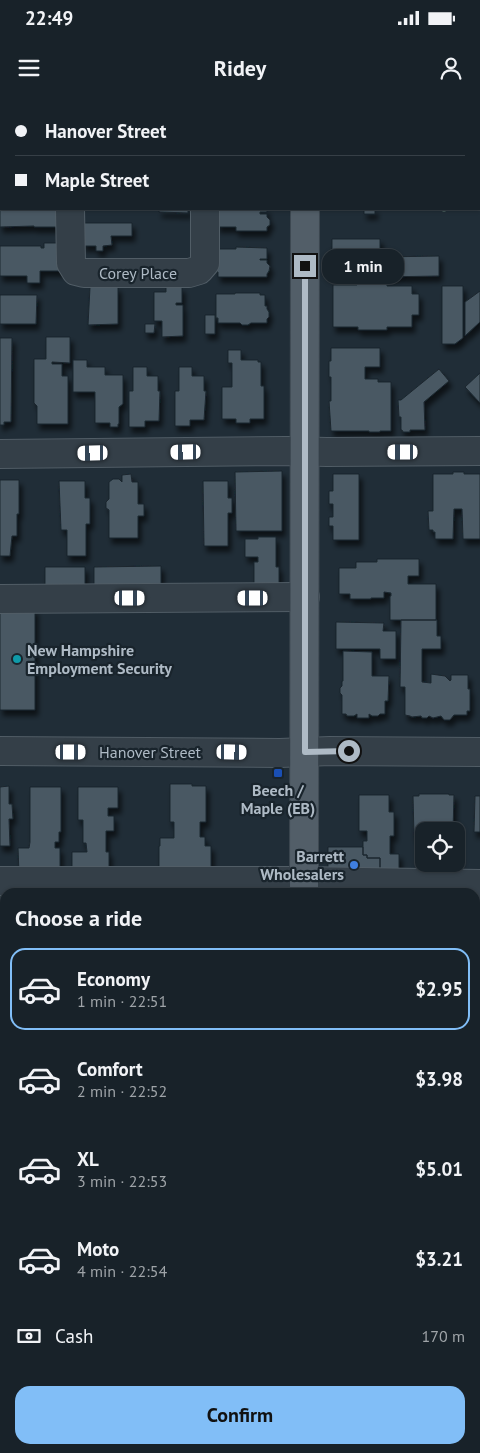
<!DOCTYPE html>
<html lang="en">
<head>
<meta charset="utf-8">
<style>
  :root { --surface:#182229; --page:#212a31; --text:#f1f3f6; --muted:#9fa4a8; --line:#363f46; --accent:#81bef7 }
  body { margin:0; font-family:"PT Sans",sans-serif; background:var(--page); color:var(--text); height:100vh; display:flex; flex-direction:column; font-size:19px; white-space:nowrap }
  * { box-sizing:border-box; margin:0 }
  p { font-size:16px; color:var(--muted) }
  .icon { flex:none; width:28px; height:28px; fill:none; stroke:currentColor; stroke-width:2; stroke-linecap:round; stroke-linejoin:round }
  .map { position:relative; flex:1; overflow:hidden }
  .sheet { position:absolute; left:0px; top:788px; width:480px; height:566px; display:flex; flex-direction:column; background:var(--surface); border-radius:15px 15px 0 0; box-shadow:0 1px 4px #0004,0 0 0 1px var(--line) }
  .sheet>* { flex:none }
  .hud { position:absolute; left:0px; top:0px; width:480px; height:110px; box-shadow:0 1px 4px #0004,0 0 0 1px var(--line); display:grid; align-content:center; height:110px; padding:0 15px; background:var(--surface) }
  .controls { position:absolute; left:415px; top:722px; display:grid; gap:10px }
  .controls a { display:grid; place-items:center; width:50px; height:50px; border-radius:10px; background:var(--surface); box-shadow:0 1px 4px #0004,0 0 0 1px var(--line); font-size:25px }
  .end { position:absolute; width:22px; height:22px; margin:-11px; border:6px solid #aebac5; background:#111; box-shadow:0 0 0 2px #111 }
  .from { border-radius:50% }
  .bubble { position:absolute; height:35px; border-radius:15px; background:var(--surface); box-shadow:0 1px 4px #0004,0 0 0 1px var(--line); font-size:16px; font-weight:700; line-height:35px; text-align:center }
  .car { position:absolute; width:15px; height:30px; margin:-15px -8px; border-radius:6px; box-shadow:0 0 4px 1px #0007; background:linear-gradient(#fff 24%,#345 0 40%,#fff 0 76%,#345 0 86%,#fff 0) }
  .hud b { display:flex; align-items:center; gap:18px; height:48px; font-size:19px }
  .hud b+b { border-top:1px solid var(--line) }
  .hud i { width:12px; height:12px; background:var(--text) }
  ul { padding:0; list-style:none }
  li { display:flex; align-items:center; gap:15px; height:82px; margin:0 10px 8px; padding:0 5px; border:2px solid transparent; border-radius:15px }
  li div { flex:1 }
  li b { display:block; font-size:19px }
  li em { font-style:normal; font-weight:700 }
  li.active { border-color:var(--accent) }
  li>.icon { width:45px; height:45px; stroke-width:1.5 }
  h2 { padding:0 15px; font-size:22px; line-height:60px }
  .pay { display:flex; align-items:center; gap:12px; height:55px; padding:0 15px; font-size:19px }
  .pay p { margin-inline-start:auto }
  .button { display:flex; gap:10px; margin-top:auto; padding:10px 15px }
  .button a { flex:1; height:58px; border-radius:15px; background:var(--accent); color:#111; font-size:20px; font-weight:700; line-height:58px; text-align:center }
  .status { display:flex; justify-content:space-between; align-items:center; height:35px; padding:0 25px; background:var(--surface); direction:ltr }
  .status svg { height:14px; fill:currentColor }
  header { display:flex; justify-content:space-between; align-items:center; height:65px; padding:0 15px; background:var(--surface); font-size:22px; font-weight:700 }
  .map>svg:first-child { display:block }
  .building { fill:#485863; stroke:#1b262e; filter:url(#shadow) }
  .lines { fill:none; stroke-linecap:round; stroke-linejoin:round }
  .minor-casing { stroke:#515d66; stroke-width:30 }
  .major-casing { stroke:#3d4851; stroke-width:30 }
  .path { stroke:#425757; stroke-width:3; stroke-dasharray:4 4; stroke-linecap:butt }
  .minor { stroke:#343f48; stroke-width:28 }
  .major { stroke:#525e68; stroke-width:28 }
  .route { stroke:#aebac5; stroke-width:6 }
  .culture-dot { fill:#0f9aa8; stroke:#19242c; stroke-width:2 }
  .transit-dot { fill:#1a4fb4; stroke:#19242c; stroke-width:2 }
  .shop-dot { fill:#3f7fe0; stroke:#19242c; stroke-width:2 }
  .labels { text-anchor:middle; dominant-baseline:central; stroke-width:4.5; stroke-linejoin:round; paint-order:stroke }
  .street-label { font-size:16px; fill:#aebac5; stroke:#19242c }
  .poi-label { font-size:16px; font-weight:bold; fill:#aebac5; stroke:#19242c; text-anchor:start }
</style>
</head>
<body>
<div class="status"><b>22:49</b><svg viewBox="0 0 49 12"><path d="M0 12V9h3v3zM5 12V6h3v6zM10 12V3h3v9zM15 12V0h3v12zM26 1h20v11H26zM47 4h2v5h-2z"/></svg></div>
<header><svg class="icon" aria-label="menu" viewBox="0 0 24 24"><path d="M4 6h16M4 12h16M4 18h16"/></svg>Ridey<svg class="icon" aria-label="person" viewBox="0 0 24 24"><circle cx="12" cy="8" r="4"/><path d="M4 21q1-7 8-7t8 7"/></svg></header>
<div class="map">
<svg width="480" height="1353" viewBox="0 0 480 1353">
  <defs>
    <filter id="shadow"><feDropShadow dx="3" dy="5.5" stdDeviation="2.5" flood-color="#0009"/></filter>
  </defs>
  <rect width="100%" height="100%" fill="#202d37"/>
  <path class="building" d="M0,0H149V1H1V4H0Z
    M329,0H377V1H329Z
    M0,52H1V87H0Z
    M0,97H1V109H61L60,127H34V126L0,127Z
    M159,109H193V110H188V113L159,112Z
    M217,109H267V112H260V114H267V117L270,120V125L267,127V131H236V127H217Z
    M364,109H375V114H364Z
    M83,123H132V136H111L112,145L103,146V151H96V146H83Z
    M332,139H380V167H378V178H357V167H360V162H332Z
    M44,143H61V171H40V183H27V176H0V146H41V148H44Z
    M236,147L267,148V159H260V160H267V163L270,166L269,171L267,174V177H218V172H217V149H236Z
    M439,156V176L381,177V157Z
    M357,183H387V186H412V194H419V215H412V227H387V230H358V227H333V185H357Z
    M442,186H463V238L455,244H442Z
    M90,187H118V224L88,225Z
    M166,187H182V203H176V205H183V236L162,237V221H154V192H166Z
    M480,191V222L465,236V202Z
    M235,193H260V195H265V206H267V209L269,212V217L267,219V223H251L248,225H242L240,223H218V218H216V194H235Z
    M0,195H37L36,224H0Z
    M205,215H215V234H205Z
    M145,224H155L154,233H145Z
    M46,237H70V263L52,262V264H62V276H68V324H37V306L34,303V259H46Z
    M0,238H12L11,322H4V325H0Z
    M331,248H380V267H365V279H378V282H391V331H380V332H369V331H331L329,301H331V277H329V261H331Z
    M228,250H241V260H258V262H261V286H264V319H250V323H236V319H222V287H232V263H228Z
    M73,260H87V267H105V275H123V304L119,307V324H118V327H110V323H95V292H73Z
    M133,267H147V276H158V291H160L159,321H145V327H129V291H133Z
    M179,267H192V276H204V291H206L204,320H190V326H175V291H179Z
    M439,269L449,281L424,302L425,330H410V332H403L402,330H401V317H399L398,300H401Z
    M480,273V303L465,287Z
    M282,371V431H236L235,372Z
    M453,372H464V374H480V439H463L462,409H454L453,439H435V432H433V430H429L428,411H433V374H453Z
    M131,374L132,382H138V404H144V416H138V438H109V410L106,408V402L109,399V382L113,379H119L122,382V375Z
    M333,374H359V440H333V426H329V417H333V404H329V391H333Z
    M0,380H19V414H17V436H12L10,456H0Z
    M59,381H85V398H90V424H86V456H67V430H61Z
    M203,381H228V398H232V413H228V446H204Z
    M258,437H276V467H279V485L254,487V462H258V457H245V439H258Z
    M377,459H419V476H408V484H436V520H390V496H391V493L384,492V498H371V499H350V494H339V468H356V462H377Z
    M161,466V487L94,488V467Z
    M45,467H85V488H45Z
    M0,509H35V610H0Z
    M401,520H437V536H441V549H422V582L431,583V574L445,576L450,581L451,580V575H468V589H470V611H467V615H454L450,620H444L441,616L433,618L429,616L427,618H422L421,616L412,617L410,616L405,615V587H400Z
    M336,522L384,523L383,531H396V559H380V549H336Z
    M343,551L372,552V576H389L388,601H385V614H380L378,616H372L369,614V618H357V614L354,616H347L346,614H342V595L340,593V588L342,586V581H343Z
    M170,684H192V686H206V722H200V737H205V746H211V773L159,774V746H160V738H174V722H170Z
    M9,686V704H12L13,719H9L10,746H0V687Z
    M30,687H61V732H59V742H55V748H60V774H19L18,748H29L30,742Z
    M78,687H118V708H108V716H114V731H106V752H109V774H72V752H87L86,743H83V720H78Z
    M419,694H449V695H454L453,731H424V746H418V737H414L413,696H419Z
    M359,695H389V712H394V736H390V754H399V775H380V758H367V755H363V741H367V731H359Z
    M475,696H480V732H474Z
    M328,747H363V755H367V758H380V773L328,772Z
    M456,751H458V774H432V764H456Z
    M0,790L5,792V871H0Z
    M475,829H479V839L475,840Z
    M0,1082H3V1101H0Z
    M475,1100H476V1122H479V1155H475Z
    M0,1103H2L3,1122H5V1155H0Z
    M475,1223L480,1225V1304H475Z
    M0,1269H2V1280H5V1302H0Z
    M0,1322H5V1349H4V1353H0Z
    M475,1335H478V1353H452V1349H475Z
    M25,1349H56V1353H25Z
    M76,1349H101V1353H77Z
    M123,1349H148V1353H123Z
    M182,1349H206V1353H176V1351H182Z
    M229,1349H253V1353H229Z
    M361,1349H377V1351H388V1349H404V1352L358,1353V1351H361Z
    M446,1351V1353H410V1352Z"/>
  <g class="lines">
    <g class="minor-casing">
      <path id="minor" d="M0,25H1
        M479,29H480
        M70,109L71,163L76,171L84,173H189L199,170L205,163V109
        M0,354L287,351L327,352L480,351
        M0,499L305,497
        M0,651L280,653L330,651L480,652
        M0,781H304L480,784
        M2,912L3,1014
        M475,912H480
        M475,1044H480
        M0,1045H5
        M475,1193H480
        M0,1195H5
        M0,1311H5
        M475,1311H480"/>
    </g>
    <g class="major-casing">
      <path id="major" d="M305,0V1
        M304,792L305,109
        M304,1349V1353"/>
    </g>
    <path class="path" d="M444,109V112"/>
    <use href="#minor" class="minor"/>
    <use href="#major" class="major"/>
  </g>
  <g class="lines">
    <path class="route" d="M305,166V652L349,651"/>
  </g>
  <circle class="culture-dot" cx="17" cy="559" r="5"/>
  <rect class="transit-dot" x="273" y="668" width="10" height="10" rx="2.5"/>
  <circle class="shop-dot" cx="354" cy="765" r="5"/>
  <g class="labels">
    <g class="street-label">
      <text x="138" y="173">Corey Place</text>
      <text x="150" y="652">Hanover Street</text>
    </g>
    <g class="poi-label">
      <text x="27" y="550">New Hampshire<tspan x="27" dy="18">Employment Security</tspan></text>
      <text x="278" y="690" text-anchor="middle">Beech /<tspan x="278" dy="18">Maple (EB)</tspan></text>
      <text x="344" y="756" text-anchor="end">Barrett<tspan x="344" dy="18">Wholesalers</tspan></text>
    </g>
  </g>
</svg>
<div class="controls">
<a><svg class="icon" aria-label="locate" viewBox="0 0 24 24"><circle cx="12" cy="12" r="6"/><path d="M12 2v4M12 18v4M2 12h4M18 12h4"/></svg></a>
</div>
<i class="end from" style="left:349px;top:651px"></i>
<i class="end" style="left:305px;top:166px"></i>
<div class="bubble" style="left:322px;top:149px;width:82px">1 min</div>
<i class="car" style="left:186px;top:352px;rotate:269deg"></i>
<i class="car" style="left:403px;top:352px;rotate:270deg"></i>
<i class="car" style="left:93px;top:353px;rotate:269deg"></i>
<i class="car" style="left:130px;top:498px;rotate:90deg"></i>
<i class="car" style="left:253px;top:498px;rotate:270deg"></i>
<i class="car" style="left:71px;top:652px;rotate:90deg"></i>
<i class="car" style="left:232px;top:652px;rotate:91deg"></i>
<div class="hud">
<b><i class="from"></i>Hanover Street</b>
<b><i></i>Maple Street</b>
</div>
<section class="sheet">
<h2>Choose a ride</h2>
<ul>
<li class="active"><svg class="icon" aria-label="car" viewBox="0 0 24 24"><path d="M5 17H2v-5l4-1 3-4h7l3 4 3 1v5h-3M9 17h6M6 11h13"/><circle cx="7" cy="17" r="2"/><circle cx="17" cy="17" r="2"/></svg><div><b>Economy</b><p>1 min · 22:51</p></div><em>$2.95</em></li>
<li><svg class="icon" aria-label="car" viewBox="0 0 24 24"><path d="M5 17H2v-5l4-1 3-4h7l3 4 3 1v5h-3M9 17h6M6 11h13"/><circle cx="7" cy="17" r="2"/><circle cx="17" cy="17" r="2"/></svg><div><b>Comfort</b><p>2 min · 22:52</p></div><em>$3.98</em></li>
<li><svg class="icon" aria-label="car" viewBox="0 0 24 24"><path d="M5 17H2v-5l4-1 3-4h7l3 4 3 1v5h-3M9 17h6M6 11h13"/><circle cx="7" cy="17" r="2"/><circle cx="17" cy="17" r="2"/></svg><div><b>XL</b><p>3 min · 22:53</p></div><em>$5.01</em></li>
<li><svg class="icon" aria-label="car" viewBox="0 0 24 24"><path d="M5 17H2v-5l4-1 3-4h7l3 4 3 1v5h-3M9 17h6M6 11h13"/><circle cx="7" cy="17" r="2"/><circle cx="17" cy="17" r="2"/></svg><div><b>Moto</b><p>4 min · 22:54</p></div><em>$3.21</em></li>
</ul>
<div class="pay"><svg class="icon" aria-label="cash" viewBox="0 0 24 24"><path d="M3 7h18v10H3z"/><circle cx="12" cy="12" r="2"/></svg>Cash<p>170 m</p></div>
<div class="button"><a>Confirm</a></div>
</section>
</div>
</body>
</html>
